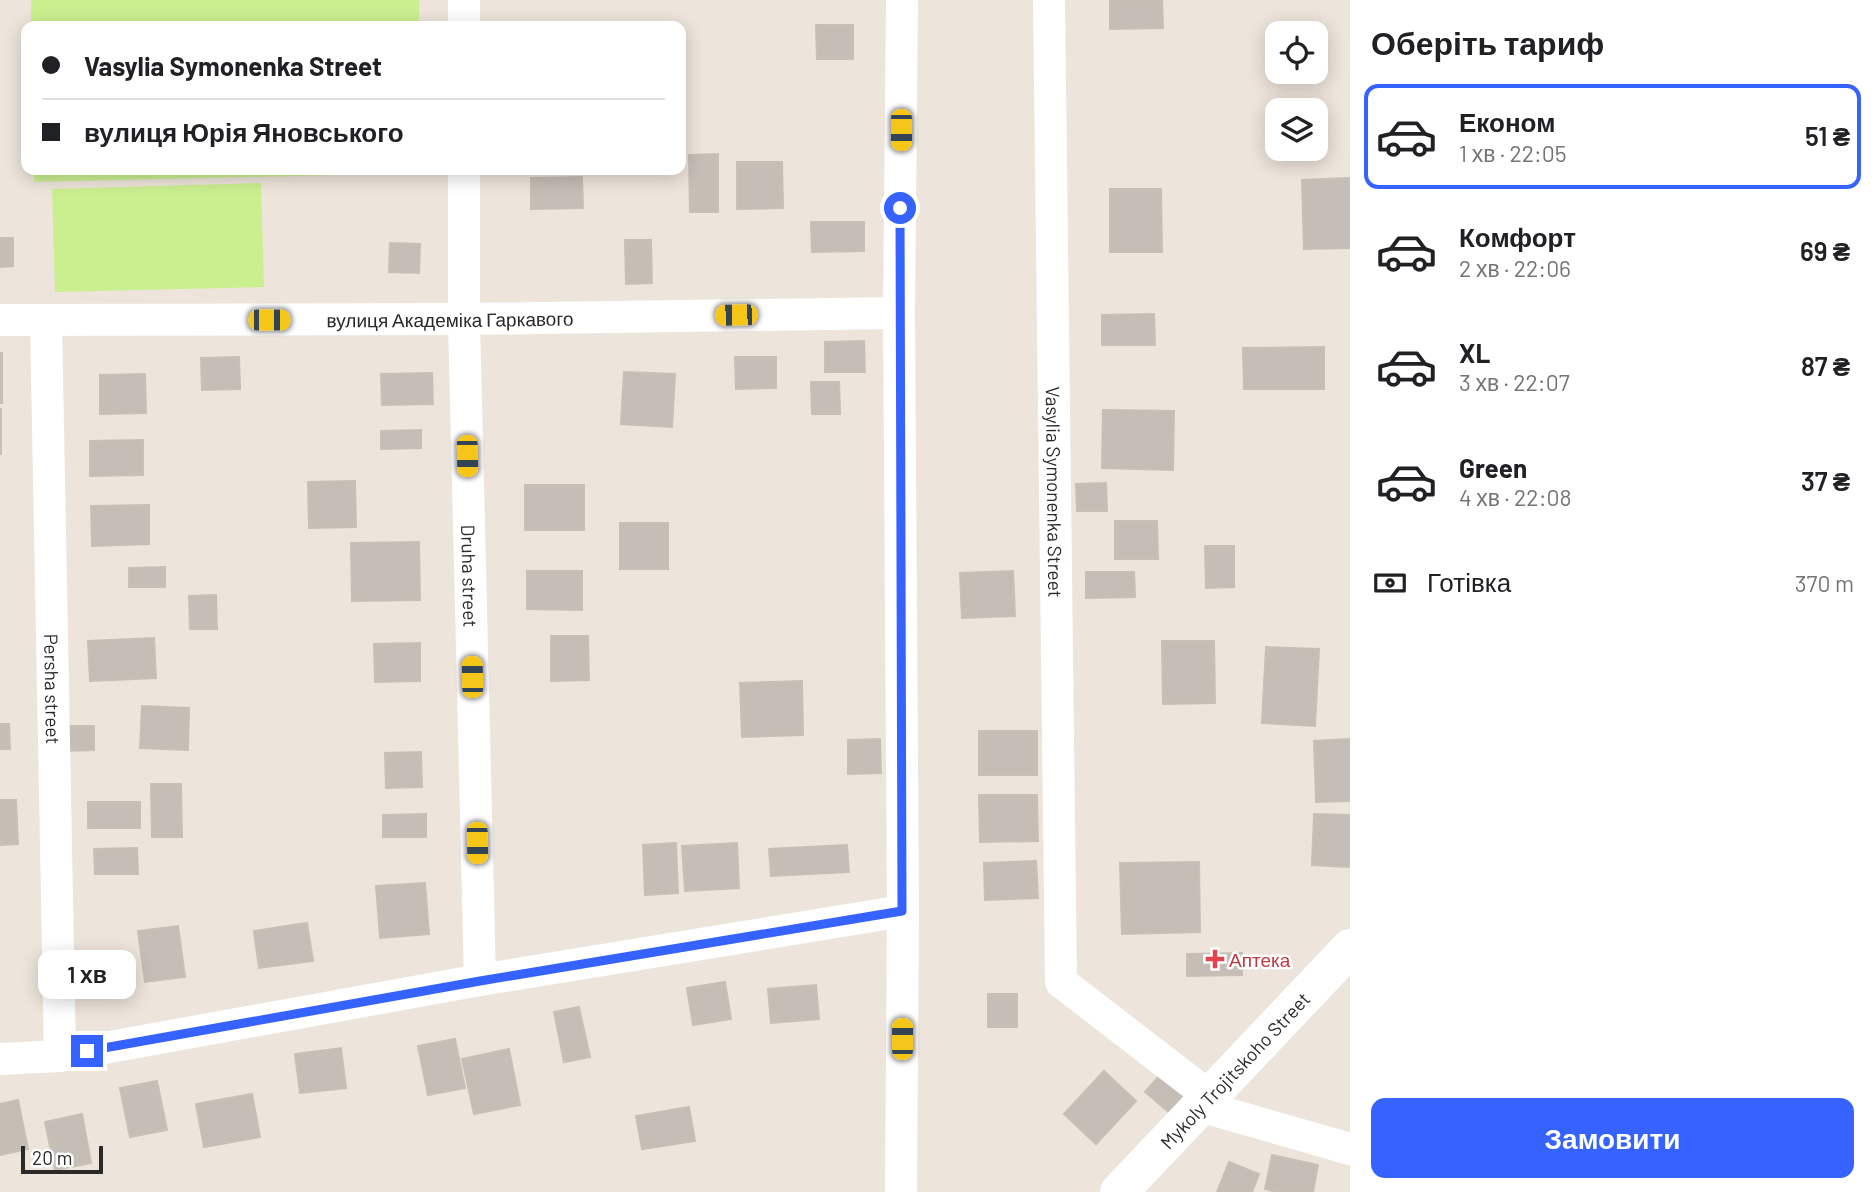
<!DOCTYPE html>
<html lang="uk">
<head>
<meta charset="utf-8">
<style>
  :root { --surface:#fff; --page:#f6f6f6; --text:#202124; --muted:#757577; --line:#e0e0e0; --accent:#3663ff }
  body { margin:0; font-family:Barlow,sans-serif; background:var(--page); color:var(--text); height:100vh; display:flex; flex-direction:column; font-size:26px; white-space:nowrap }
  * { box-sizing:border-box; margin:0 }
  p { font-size:23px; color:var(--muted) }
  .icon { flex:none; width:38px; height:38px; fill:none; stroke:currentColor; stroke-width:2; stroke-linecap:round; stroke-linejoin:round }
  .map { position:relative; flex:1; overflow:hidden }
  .details { display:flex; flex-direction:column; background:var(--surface); width:525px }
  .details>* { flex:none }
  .hud { position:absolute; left:21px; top:21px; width:665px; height:154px; border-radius:14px; box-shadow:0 4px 18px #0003; display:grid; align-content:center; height:154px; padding:0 21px; background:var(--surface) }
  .fabs { position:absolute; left:1265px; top:21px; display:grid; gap:14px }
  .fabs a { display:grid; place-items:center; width:63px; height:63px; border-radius:14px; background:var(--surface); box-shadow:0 4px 18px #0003; font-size:35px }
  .scale { position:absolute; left:21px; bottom:18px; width:82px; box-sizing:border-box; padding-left:7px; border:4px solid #2a2a2a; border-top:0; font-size:19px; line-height:24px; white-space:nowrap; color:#2a2a2a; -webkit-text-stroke:5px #fff; paint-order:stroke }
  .end { position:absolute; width:32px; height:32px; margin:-16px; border:9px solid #3663ff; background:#fff; box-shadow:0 0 0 4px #fff }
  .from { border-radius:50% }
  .bubble { position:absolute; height:49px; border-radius:14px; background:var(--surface); box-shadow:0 4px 18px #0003; font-size:23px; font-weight:600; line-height:49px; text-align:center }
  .car { position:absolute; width:21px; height:42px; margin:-21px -10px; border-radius:9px; box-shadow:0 0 5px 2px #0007; background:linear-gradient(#f5c518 24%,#345 0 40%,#f5c518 0 76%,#345 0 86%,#f5c518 0) }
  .hud b { display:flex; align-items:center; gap:24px; height:66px; font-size:26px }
  .hud b+b { border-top:2px solid var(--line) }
  .hud i { width:18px; height:18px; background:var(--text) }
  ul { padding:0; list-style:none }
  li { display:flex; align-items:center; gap:21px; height:105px; margin:0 14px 10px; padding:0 7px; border:4px solid transparent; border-radius:14px }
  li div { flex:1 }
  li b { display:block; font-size:26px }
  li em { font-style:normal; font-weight:600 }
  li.active { border-color:var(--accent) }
  li>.icon { width:63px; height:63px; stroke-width:1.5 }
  h2 { padding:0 21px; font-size:32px; line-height:84px }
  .pay { display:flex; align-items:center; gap:18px; height:77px; padding:0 21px; font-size:26px }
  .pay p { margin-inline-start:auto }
  .button { display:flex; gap:14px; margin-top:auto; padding:14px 21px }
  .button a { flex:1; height:80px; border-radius:14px; background:var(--accent); color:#fff; font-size:28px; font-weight:600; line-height:80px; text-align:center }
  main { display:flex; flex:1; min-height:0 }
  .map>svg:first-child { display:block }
  .pitch { fill:#caef8f }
  .building { fill:#c5beb7; stroke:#c8c0b4; stroke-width:2 }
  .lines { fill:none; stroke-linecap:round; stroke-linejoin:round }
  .minor { stroke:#fff; stroke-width:32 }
  .tertiary { stroke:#fff; stroke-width:38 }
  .route { stroke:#3663ff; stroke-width:9 }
  .health-dot { fill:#e0444e; stroke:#fff; stroke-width:2.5 }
  .labels { text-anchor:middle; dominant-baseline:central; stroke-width:5; stroke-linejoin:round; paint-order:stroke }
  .street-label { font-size:19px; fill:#2a2a2a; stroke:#fff }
  .health-label { font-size:19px; fill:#be3a42; stroke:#fff; text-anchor:start }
</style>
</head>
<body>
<main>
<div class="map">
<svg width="1350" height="1192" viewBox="0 0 1350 1192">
  <rect width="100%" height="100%" fill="#ede4db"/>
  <path class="pitch" d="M31,0H419V26H31Z
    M34,170H422V173L34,182Z
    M261,183L264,287L55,292L52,189Z"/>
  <path class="building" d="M1110,0H1162L1163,28L1110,29Z
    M551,24L552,26H512V25Z
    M816,25H853V59H817Z
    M681,58H683L684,91H681Z
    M718,154V212H690L689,155Z
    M737,162H782L783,208L737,209Z
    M582,177L583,208L531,209V178Z
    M1350,178V248L1304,249L1302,180Z
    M1110,189H1161L1162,252H1110Z
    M811,222H864V251L812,252Z
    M0,238H13V266L0,267Z
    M625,240H651L652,283L626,284Z
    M390,243L420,244L419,273L389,272Z
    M1154,314L1155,345H1102V315Z
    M864,341L865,372H825V342Z
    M1324,347V389H1244L1243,348Z
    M0,353H2V403H0Z
    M239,357L240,389L202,390L201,358Z
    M735,357H776V388L736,389Z
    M624,372L675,374L672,427L621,424Z
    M432,373L433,404L382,405L381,374Z
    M145,374L146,413L100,414V375Z
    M811,382H839L840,414H812Z
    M0,409H1V454H0Z
    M1103,410L1174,411L1173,470L1102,468Z
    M421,430V448L381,449V431Z
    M143,440V475L90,476V441Z
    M355,481L356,527L309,528L308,482Z
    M1106,483L1107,511H1077L1076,484Z
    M525,485H584V530H525Z
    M149,505V544L92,546L91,506Z
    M1115,521H1157L1158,559H1115Z
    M620,523H668V569H620Z
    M419,542L420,600L352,601L351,543Z
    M1205,546H1234V587L1206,588Z
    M165,567V587H129V568Z
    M527,571H582V610L527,609Z
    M1013,571L1015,616L962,618L960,573Z
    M1086,572H1134L1135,597L1086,598Z
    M216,595L217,629H190L189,596Z
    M551,636H588L589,680L551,681Z
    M154,638L156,678L90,681L88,641Z
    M1162,641H1214L1215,703L1163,704Z
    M420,643V681L375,682L374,644Z
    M1266,647L1319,649L1315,726L1262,723Z
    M802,681L803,735L742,737L740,683Z
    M142,706L189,708L188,750L140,748Z
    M0,724H9L10,749H0Z
    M64,726H94V750L65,751Z
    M979,731H1037V775H979Z
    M880,739L881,773L848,774V740Z
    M1350,739V801L1316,802L1314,741Z
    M421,752L422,787L386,788L385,753Z
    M151,784H181L182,837H152Z
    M979,795H1037L1038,841L980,842Z
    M0,800H16L18,844L0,845Z
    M88,802H140V828H88Z
    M426,814V837H383V815Z
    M1314,814L1350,815V867L1312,865Z
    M676,843L678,893L645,895L643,845Z
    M737,843L739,888L685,891L682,846Z
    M847,845L849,872L771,876L769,849Z
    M137,848L138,874H95L94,849Z
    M1036,861L1038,898L985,900L984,863Z
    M1199,862L1200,932L1122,934L1120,863Z
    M425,883L429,934L380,938L376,886Z
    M307,923L313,961L259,968L254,931Z
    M178,926L185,977L145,982L138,931Z
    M1242,953V975L1187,976V954Z
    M725,982L731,1019L693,1025L687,988Z
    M816,985L819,1019L771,1023L768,989Z
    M988,994H1017V1027H988Z
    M579,1007L590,1057L564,1062L554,1012Z
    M455,1039L465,1088L428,1095L418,1046Z
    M341,1048L346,1088L300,1093L295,1054Z
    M509,1049L520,1105L474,1114L462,1059Z
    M1167,1067L1192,1088L1170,1113L1145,1092Z
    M1104,1071L1136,1101L1096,1144L1064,1114Z
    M157,1081L167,1130L130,1137L120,1088Z
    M252,1094L260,1137L204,1147L196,1104Z
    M18,1100L28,1149L0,1155V1104Z
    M689,1107L695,1141L642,1149L636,1116Z
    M82,1114L91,1163L55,1170L45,1122Z
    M1272,1155L1318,1165L1313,1192H1278L1265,1189Z
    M1229,1162L1259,1174L1252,1192H1217Z"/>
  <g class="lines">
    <g class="minor">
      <path id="s1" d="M1049,0L1061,982L1209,1096"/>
      <path d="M464,26V0"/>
      <path id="s2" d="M464,170V319L480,980"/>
      <path id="s3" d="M0,320L464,319L899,313"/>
      <path id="s4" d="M46,321L60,1056"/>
      <path d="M0,1059L60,1056L480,980L903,911"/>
      <path d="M1200,1106L1350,1149"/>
      <path d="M901,1192L903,911L899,313L902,0"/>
    </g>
    <path class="tertiary" id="s5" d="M1119,1192L1350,948"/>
  </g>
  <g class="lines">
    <path class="route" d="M87,1051L480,981L902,911L900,208"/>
  </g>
  <path class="health-dot" d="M1211.5 948.5h7v7h7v7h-7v7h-7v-7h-7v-7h7z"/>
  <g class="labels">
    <g class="street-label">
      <text stroke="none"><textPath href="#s3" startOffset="450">вулиця Академіка Гаркавого</textPath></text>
      <text stroke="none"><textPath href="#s1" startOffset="492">Vasylia Symonenka Street</textPath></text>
      <text stroke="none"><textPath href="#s2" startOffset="406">Druha street</textPath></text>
      <text stroke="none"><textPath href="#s4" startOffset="368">Persha street</textPath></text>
      <text stroke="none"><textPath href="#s5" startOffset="168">Mykoly Trojitskoho Street</textPath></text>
    </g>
    <g class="health-label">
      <text x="1229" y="959">Аптека</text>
    </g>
  </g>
</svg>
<div class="fabs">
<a><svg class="icon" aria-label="locate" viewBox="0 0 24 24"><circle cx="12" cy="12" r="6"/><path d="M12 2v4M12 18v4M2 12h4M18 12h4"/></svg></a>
<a><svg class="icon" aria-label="layers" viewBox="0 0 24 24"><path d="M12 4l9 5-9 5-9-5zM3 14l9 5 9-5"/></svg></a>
</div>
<div class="scale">20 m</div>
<i class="end from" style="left:900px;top:208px"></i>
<i class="end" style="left:87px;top:1051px"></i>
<div class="bubble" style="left:38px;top:950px;width:98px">1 хв</div>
<i class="car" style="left:901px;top:130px;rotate:180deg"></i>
<i class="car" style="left:736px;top:315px;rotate:269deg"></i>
<i class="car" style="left:269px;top:320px;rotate:90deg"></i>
<i class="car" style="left:467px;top:456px;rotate:179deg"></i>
<i class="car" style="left:472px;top:677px;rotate:359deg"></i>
<i class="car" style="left:477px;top:843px;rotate:179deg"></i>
<i class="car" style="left:902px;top:1039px;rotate:0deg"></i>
<div class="hud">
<b><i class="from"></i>Vasylia Symonenka Street</b>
<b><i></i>вулиця Юрія Яновського</b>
</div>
</div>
<section class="details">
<h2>Оберіть тариф</h2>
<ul>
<li class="active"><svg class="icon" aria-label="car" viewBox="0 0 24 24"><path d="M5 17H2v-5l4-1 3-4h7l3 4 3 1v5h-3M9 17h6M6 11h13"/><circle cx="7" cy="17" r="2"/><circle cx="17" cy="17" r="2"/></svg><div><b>Економ</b><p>1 хв · 22:05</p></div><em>51 ₴</em></li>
<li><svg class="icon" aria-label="car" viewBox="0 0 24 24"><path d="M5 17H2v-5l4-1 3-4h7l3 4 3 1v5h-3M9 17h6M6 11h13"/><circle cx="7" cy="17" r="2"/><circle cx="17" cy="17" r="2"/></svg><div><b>Комфорт</b><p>2 хв · 22:06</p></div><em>69 ₴</em></li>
<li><svg class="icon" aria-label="car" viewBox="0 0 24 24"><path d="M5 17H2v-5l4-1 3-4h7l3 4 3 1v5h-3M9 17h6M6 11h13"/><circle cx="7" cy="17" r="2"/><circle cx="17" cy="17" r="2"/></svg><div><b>XL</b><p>3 хв · 22:07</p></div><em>87 ₴</em></li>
<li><svg class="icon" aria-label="car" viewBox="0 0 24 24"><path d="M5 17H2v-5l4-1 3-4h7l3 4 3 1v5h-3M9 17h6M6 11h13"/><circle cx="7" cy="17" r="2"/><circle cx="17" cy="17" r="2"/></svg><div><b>Green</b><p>4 хв · 22:08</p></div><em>37 ₴</em></li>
</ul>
<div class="pay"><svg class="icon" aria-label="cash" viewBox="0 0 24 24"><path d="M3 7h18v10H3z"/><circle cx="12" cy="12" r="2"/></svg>Готівка<p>370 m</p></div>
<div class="button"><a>Замовити</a></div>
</section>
</main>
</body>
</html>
